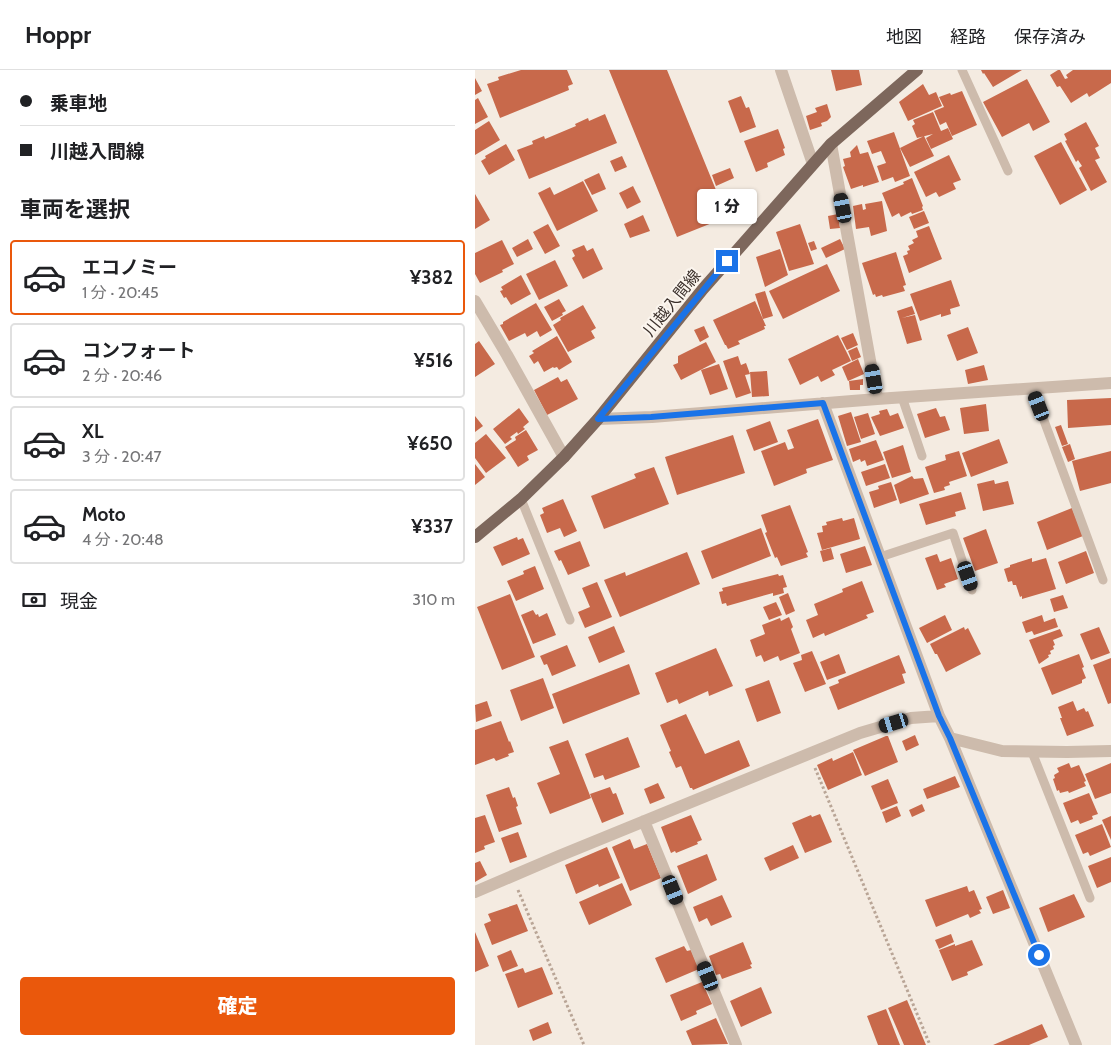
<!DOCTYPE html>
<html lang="ja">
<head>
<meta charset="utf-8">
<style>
  :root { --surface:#fff; --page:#f6f6f6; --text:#202124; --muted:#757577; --line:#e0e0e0; --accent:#ea580c }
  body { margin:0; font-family:Cabin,"Noto Sans JP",sans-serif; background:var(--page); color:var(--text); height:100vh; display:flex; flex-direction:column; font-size:19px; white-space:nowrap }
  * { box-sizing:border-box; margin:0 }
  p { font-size:16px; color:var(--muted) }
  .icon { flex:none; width:28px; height:28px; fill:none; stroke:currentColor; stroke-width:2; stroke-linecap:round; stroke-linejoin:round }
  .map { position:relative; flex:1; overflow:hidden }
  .drawer { display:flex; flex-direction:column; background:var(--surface); width:475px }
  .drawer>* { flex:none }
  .hud { display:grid; align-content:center; height:110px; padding:0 20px; background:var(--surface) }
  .end { position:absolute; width:22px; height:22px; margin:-11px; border:6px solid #1a73e8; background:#fff; box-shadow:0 0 0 2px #fff }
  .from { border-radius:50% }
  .bubble { position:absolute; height:35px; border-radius:5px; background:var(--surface); box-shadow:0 1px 4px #0004; font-size:16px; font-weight:800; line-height:35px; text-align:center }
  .car { position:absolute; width:15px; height:30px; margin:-15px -8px; border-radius:6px; box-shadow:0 0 4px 1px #0007; background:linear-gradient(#222 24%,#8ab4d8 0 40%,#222 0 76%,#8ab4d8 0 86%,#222 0) }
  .hud b { display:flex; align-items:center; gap:18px; height:48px; font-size:19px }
  .hud b+b { border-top:1px solid var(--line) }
  .hud i { width:12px; height:12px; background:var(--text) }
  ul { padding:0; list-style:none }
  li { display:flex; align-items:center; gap:15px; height:75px; margin:0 10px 8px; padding:0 10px; border:2px solid var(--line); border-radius:5px }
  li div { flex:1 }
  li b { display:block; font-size:19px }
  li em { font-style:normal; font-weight:800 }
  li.active { border-color:var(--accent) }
  li>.icon { width:45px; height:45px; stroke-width:1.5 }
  h2 { padding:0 20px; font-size:22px; line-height:60px }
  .pay { display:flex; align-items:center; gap:12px; height:55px; padding:0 20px; font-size:19px }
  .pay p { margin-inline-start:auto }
  .button { display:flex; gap:10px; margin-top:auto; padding:10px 20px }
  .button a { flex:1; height:58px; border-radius:5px; background:var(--accent); color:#fff; font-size:20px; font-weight:800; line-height:58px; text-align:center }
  header { display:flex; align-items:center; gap:30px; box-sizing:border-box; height:70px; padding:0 25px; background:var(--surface); border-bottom:1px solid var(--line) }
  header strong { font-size:24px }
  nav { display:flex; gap:28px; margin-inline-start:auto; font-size:18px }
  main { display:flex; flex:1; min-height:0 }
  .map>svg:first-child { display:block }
  .building { fill:#c8694b }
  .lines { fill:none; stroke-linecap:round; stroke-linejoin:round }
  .path { stroke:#b9a596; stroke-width:3; stroke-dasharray:2.5 2.5; stroke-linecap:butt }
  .lane { stroke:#cdbbac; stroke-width:9 }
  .street { stroke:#cdbbac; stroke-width:12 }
  .primary { stroke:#7d675c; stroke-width:12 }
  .route { stroke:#1a73e8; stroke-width:6 }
  .labels { text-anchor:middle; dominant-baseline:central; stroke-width:4; stroke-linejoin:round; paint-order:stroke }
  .street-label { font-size:16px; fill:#3b302b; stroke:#fbf5ee }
</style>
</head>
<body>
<header>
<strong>Hoppr</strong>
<nav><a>地図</a><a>経路</a><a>保存済み</a></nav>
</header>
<main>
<section class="drawer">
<div class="hud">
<b><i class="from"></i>乗車地</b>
<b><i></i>川越入間線</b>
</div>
<h2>車両を選択</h2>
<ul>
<li class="active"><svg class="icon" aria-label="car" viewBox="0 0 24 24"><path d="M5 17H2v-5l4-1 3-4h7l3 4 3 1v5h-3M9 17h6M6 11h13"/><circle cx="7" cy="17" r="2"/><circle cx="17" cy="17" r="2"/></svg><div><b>エコノミー</b><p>1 分 · 20:45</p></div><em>¥382</em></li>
<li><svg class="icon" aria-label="car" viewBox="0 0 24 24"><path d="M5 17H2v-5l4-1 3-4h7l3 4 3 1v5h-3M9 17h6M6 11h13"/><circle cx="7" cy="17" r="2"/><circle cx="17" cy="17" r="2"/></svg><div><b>コンフォート</b><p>2 分 · 20:46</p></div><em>¥516</em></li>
<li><svg class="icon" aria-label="car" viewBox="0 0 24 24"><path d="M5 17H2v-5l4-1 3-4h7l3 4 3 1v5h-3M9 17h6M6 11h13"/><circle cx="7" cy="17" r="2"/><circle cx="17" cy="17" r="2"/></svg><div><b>XL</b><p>3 分 · 20:47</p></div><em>¥650</em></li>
<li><svg class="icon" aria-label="car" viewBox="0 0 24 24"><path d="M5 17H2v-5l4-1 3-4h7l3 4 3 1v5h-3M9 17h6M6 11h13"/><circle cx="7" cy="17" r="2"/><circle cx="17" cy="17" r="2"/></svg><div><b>Moto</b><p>4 分 · 20:48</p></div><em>¥337</em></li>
</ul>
<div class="pay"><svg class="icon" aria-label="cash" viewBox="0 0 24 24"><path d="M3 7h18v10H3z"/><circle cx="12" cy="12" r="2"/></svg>現金<p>310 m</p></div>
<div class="button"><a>確定</a></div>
</section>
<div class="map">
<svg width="636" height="975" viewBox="0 0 636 975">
  <rect width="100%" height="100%" fill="#f4ebe1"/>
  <path class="building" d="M46,0H92L98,14L93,16L94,20L25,48L12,14L24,10L23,7Z
    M134,0H192L252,147L202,167Z
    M356,0H384L387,15L361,21Z
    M506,0H547L518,17L509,3L508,4Z
    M583,0H585L590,9L593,8L591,5L598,0H636V13L614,27L612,23L596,33L585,16L582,17L575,5Z
    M0,8L7,21L0,25Z
    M552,9L575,52L558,61L554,53L527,67L508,32Z
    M448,14L454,25L461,22L467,36L433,51L424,32Z
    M487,21L502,55L477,66L471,52L465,55L459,41L469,37L464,27L475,23L476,25Z
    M266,26L271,38L274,37L281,57L265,63L253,31Z
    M3,28L13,47L0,54V30Z
    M352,34L356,47L352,51L346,53L347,56L335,60L331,46L342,42L340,38Z
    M458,42L466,61L473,58L478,69L456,79L451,68L458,64L442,68L437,56L440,54L438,50Z
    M130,44L142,73L54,109L42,80L58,74L57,71L69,66L70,69L101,56L100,54L113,48L114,51Z
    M14,51L25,70L0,85V60Z
    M611,52L624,76L620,78L625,88L620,90L632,112L616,121L604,98L607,96L603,90L601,92L590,71L592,70L589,64Z
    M303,59L310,78L308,79L310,85L292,93L293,97L281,102L269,71Z
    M419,62L435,106L420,112L418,107L407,111L402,96L411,93L406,81L397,84L392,71Z
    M449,66L459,86L435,97L425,78Z
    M586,72L612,120L585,135L559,86Z
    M31,74L40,90L14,105L6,91L11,88L10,86Z
    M382,75L385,84L393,82L404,112L388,117V115L376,119L368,97L370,96L368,89L376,87L375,82Z
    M474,85L486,110L478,113L481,119L464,127L461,122L451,127L439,102Z
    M147,86L152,97L140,102L135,91Z
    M255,98L259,108L241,116L237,105Z
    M124,103L131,119L117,125L109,110Z
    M437,108L448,136L447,137L448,140L437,144L436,142L426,147L424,143L417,147L407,123L429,114L428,112Z
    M108,111L123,141L82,161L63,123L75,117L79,125Z
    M158,116L166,132L152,139L144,123Z
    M0,124L15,150L0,159Z
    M407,131L412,161L396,166L394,157L381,159L378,136L387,134L388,140L391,139L390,134Z
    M449,141L454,153L439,159L434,147Z
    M363,144L365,158L355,159L353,146Z
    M168,145L175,161L155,168L149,154Z
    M73,154L85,176L70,184L58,162Z
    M325,154L339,194L314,201L301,162Z
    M454,156L467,189L434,203L428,186L433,184L432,181L435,180L433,176L439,173L437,170L443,167L441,161Z
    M53,169L58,179L42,187L37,178Z
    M365,169L370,179L351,188L346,178Z
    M27,170L39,194L27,200L28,202L5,213L0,204V183Z
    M339,171L342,179L336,181L333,173Z
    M109,175L112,181L118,178L128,199L108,209L97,188L100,186L97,180Z
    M305,179L313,205L290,217L281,187Z
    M421,182L431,215L428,216L430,221L408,227L407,225L401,227L400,224L398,225L387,193Z
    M80,190L93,216L64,230L51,204Z
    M352,194L365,221L308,249L294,221Z
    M46,205L56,224L36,235L31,227L29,228L25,221L28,220L26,217Z
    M476,210L485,236L475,239L476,244L466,247V244L445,251L435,224Z
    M290,221L298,246L288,249L280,224Z
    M84,229L91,241L87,243L88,245L77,251L69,237Z
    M280,231L291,256H289L290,259L263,271L265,274L253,279L251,275H250L238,250Z
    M61,233L77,260L65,267L62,261L52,267L50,263L34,271L25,255L28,254V252Z
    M108,235L121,258L116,261L120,268L93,282L78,255L86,250L85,248Z
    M437,236L440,244L427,248L440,245L447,270L432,274L422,241Z
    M229,256L234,267L225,272L219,260Z
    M493,257L503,283L482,291L472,265Z
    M378,263L383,275L372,280L366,268Z
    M363,265L376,291L357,300L360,305L346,312L343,306L325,315L313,289Z
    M82,266L97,292L84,300L82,297L79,298L78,297L69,302L63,291L59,294L54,286L59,283L57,281Z
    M4,271L20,294L0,307V274Z
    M231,272L241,292L206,310L198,295L203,293V286Z
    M382,277L386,287L377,291L373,281Z
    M263,286L266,295L271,293L275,304L270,305L276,323L261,328L248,291Z
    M383,289L389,304L373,311L367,297Z
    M244,294L253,319L235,325L226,300Z
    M509,295L513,310L493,314L490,300Z
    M292,301L294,326L277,327L275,302Z
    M83,307L86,312L92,309L103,329L72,345L59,320Z
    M388,309V315H385V320H375L374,311Z
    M636,328V355L593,358L592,330Z
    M511,334L514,361L489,364L485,338Z
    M44,338L54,352L48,357L50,359L43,364L42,362L35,367L37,369L30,374L18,359Z
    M461,338L465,347L470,346L475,360L450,368L442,344Z
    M412,339L415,346L423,343L429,358L405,366L396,347L405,344L404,341Z
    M376,342L386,372L372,376L363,346Z
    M393,343L400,364L386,369L379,347Z
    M0,346L8,356L0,362Z
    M343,349L358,390L331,399L332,403L299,416L286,381L310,372L313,380L319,378L312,360Z
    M295,351L303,372L279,381L271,360Z
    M586,355L593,374L587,376L580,357Z
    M51,360L63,380L52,386L54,390L43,397L30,377L41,370L40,367Z
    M11,364L31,388L11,403L0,388V373Z
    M258,365L270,403L202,425L190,387Z
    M524,369L533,393L496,407L487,383Z
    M401,370L409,390L392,396L390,390L386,392L385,389L378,392L374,379Z
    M595,374L600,389L593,392L587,377Z
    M428,375L436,402L417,408L408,382Z
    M484,381L492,406L474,412L475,415L469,417L470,420L459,423L450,397L471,390L470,385Z
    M636,381V413L605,421L597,391Z
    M0,394L10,407L0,415Z
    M410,394L415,408L391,416L386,402Z
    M179,397L194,434L129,459L116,426L161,408L159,404Z
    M437,406L439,409L448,408L454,424L425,434L419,415Z
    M519,410L520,414L533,411L539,434L508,441L502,414Z
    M416,412L422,430L399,438L394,422L404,419L403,416Z
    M486,422L491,439L480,442L481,446L451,455L444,434Z
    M88,429L102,461L89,467L85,458L72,463L65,445L69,443L67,438Z
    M315,435L333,482L331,483L333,487L306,496L302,487L300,488L290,463L292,462L286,445Z
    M597,438L608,466L572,480L562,452Z
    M367,448L368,451L379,448L385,469L347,480L342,463L348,462L347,456L352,455L351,452Z
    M286,458L296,486L237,509L226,481Z
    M511,459L523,493L500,501L488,468Z
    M42,467L43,470L48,468L55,484L27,496L18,477Z
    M105,471L115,496L93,505L86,490L84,491L79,481Z
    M390,476L397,495L371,503L365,484Z
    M356,478L359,489L348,492L345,481Z
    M611,481L619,503L591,514L583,492Z
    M212,482L225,514L145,547L129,510L150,502L151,506Z
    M462,484L465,492L476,488L483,509L469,514L471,517L462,520L450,488Z
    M557,488V492L571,488L581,519L547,529V526L545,527L541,515H538L537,511L533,512L529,499L535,497V495Z
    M60,496L69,519L41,531L32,511L49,504L48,501Z
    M303,504L304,506L308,505L312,517L308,518L309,523L298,526V523L252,536L251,533L247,534L244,522L248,521L247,518Z
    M387,511L399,542L391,545L393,548L350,566L349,563L338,568L331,550L343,545L339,534L368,522L367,519Z
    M122,512L137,547L110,558L103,542L115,537L107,518Z
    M313,523L320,541L311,545L304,527Z
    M35,524L60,587L27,600L2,537Z
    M588,525L593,538L579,542L575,529Z
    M301,532L307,545L294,550L288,537Z
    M58,540L61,545L63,544L64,547L72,543L81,565L58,574L46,545Z
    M470,545L477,560L452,573L444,558Z
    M567,545L569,552L580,548L583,557L559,565L557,561L551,563L547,552Z
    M314,547L318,557L316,559L325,583L305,591L303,586L289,592L286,585L281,587L275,570L290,564L287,555L305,548L306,551Z
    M139,556L150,582L124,593L113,567Z
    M489,557L490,560L493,558L506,584L471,602L462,584H460L455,574Z
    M624,557L635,583L616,590L605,564Z
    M585,559L588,566L578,570L580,575L578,576L579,579L575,581L576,584L573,585L574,587L564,594L554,570Z
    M92,575L101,596L77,606L72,594L69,595L65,586Z
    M241,578L258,616L234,626L233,621L204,634L202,629L192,633L180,603Z
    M337,581L351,614L330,622L318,593L327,590L326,585Z
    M364,584L371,603L352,610L345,592Z
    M604,584L609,597L607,598L611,608L607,610V613L577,625L566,598Z
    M424,585L431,603L427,604L430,613L363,640L354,617L364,613L363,610Z
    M636,588V633L633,634L618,595Z
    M154,594L165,624L88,654L77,624Z
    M68,608L79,638L46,651L35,620Z
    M294,610L306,643L282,652L270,619Z
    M12,631L17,646L1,652L0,635Z
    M598,631L602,641L609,638L611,642L613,641L619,656L592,666L585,648H587L583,637Z
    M211,644L230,684L264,670L275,696L218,720L217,718H215L206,696L201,698L194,682L196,681L185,655Z
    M26,651L34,672L35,671L39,682L33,684L34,686L21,691L19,688L0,695V660Z
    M440,665L444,675L431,681L427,671Z
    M411,666H413L423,692L390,706L378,680Z
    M153,667L165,697L130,710L128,705L119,708L110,684Z
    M93,670L116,728L75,744L62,713L85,704L74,677Z
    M378,682L387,705L353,720L342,695L357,688L358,691Z
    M594,693L596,698L604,695L611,711L609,712L611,716L594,723L593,721L585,723L584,720L582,721L578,709L580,708L579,705L584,702L582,698Z
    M636,693V723L620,729L610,704Z
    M480,706L485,717L452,729L448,719Z
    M413,709L423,733L406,740L396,716Z
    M183,713L190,728L175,734L169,719Z
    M34,717L38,728L40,727L43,736L41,737L47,754L24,762L11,725Z
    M135,717L138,724L141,723L149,744L127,753L115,724Z
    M614,723L623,744L617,746L618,749L605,754L603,750L596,753L588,733Z
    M447,734L450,741L437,747L434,740Z
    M422,736L426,746L411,753L407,742Z
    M345,744L357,772L330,783L317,753L336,745L337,747Z
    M10,745L20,772L9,776L10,779L0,783V748Z
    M216,745L227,770L222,772L223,774L201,783L200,781L196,783L186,757Z
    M636,746V770L627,750Z
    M627,754L636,777L615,786L613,782L608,784L600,765Z
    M43,762L52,787L35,793L26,768Z
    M155,769L159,779L172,774L186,808L155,821L137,777Z
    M318,775L324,788L295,801L289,788Z
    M132,777L145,808L124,817L123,814L101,824L90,795Z
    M232,784L242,810L213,824L202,796Z
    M636,787V812L622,818L613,796Z
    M5,791L12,805L0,812V793Z
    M147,813L157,835L114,855L104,832Z
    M492,816L494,822L499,820L507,839L504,840L506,843L495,848L493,844L461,857L450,830Z
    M528,820L535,838L518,844L511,827Z
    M599,824L610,847L573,862L564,838Z
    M247,825L257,847L236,856L232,848L224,852L218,837Z
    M42,834L53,861L17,875L9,854L16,851L13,844Z
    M0,862L14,896L0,902Z
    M476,864L479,872L464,879L460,870Z
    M497,870L508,895L492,902L493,905L477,911L464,880L480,874V876Z
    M268,872L277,894L275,895L277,898L247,909L245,904L241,905L234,886Z
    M209,876L212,881L216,880L224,899L191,913L180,888Z
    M36,880L43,896L28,902L22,886Z
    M67,897L78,924L43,938L30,904L48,898L50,903Z
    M227,912L237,934L221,941L222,944L206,951L195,925Z
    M286,917L297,943L266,957L255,931Z
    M432,930L451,975H429L413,938Z
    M411,939L425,975H403L392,946Z
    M241,948L253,974L217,975L211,961Z
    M73,952L77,963L58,971L54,960Z
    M567,954L573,967L554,975H518Z"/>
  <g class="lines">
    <path class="path" d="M340,698L455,975
      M43,820L109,975"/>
    <path class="lane" d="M487,0L533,101
      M557,318L628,510
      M427,327L447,386
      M46,429L95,550
      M405,487L478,463L497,520
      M557,682L615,828"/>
    <path class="street" d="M306,0L338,94
      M356,74L402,329
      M0,231L32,285L89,387
      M348,333L464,646L475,668L601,975
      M123,349L177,347L402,329L636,313
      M475,668L527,681L592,682L636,681
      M169,751L261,975
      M0,822L84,786L385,663L436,648L464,646"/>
    <path class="primary" d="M0,467L46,429L89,387L123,349L228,219L356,74L442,0"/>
  </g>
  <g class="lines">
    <path class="route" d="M252,191L123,349L176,347L348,333L464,646L475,668L564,885"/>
  </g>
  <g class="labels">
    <g class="street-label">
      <text transform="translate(197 233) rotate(-51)">川越入間線</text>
    </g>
  </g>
</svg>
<i class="end from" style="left:564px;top:885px"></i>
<i class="end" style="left:252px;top:191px"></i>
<div class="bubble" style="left:222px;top:119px;width:60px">1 分</div>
<i class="car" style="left:368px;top:138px;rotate:349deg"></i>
<i class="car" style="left:399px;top:309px;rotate:350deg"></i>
<i class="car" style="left:564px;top:336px;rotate:339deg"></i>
<i class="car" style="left:493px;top:506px;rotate:161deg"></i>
<i class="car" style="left:419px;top:653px;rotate:253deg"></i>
<i class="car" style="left:198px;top:820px;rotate:158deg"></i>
<i class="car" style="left:233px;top:906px;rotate:338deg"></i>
</div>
</main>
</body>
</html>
